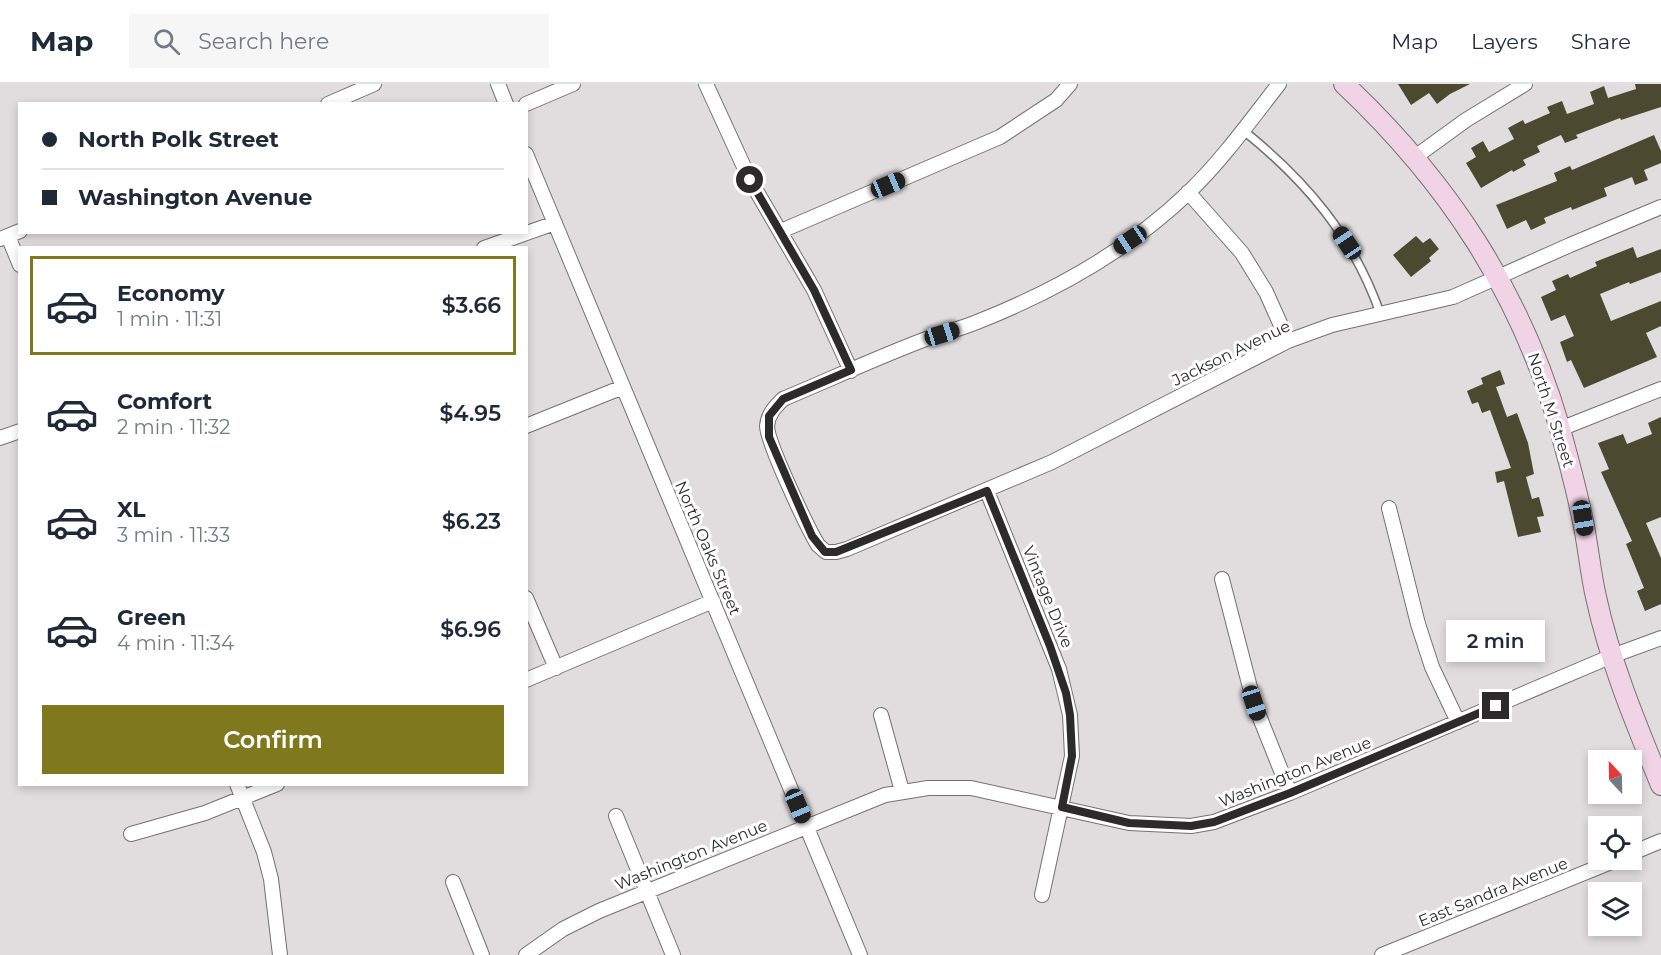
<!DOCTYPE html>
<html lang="en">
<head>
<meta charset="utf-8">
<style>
  :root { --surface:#fff; --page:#f6f6f7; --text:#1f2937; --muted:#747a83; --line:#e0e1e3; --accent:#80781d }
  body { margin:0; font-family:Montserrat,sans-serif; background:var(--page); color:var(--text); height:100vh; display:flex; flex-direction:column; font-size:22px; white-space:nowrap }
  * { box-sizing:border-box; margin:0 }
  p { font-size:20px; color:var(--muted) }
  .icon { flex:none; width:33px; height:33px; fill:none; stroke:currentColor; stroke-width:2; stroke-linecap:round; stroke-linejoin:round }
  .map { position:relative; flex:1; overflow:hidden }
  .panel { position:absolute; left:18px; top:162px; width:510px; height:540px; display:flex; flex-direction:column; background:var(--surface); border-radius:0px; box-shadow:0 3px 9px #0003 }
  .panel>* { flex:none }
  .banner { position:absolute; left:18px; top:18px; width:510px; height:132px; border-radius:0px; box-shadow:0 3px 9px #0003; display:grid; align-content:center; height:132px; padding:0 24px; background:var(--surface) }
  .needle { width:39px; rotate:338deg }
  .buttons { position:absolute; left:1588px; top:666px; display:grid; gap:12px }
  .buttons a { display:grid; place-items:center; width:54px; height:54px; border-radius:0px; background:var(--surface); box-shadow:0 3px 9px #0003; font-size:30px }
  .end { position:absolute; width:27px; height:27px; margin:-14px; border:8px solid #2c2a2b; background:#fff; box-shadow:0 0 0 3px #fff }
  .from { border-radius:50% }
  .bubble { position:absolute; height:42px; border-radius:0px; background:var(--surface); box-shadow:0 3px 9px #0003; font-size:20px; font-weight:600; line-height:42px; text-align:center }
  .car { position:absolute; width:18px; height:36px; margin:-18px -9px; border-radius:8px; box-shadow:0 0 4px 2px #0007; background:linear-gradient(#222 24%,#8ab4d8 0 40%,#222 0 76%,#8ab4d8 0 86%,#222 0) }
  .banner b { display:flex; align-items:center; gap:21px; height:57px; font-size:22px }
  .banner b+b { border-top:2px solid var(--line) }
  .banner i { width:15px; height:15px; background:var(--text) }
  ul { padding:10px 0 0; list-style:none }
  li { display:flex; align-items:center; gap:18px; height:99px; margin:0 12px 9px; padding:0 12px; border:3px solid transparent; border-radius:0px }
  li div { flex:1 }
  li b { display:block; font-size:22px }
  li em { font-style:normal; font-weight:600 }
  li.on { border-color:var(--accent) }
  li>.icon { width:54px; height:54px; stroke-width:1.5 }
  .primary-button { display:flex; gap:12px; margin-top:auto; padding:12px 24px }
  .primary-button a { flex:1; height:69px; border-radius:0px; background:var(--accent); color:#fff; font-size:24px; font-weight:600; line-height:69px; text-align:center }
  header { display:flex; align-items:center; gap:36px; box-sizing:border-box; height:84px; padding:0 30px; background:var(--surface); border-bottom:2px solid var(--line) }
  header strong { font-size:28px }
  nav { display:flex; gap:33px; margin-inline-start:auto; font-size:21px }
  .search { width:420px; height:54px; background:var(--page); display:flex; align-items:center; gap:15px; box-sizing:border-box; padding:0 21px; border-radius:0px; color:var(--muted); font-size:22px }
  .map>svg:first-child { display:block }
  .building { fill:#4b492f }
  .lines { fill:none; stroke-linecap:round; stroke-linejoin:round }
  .lane-casing { stroke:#747173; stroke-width:10 }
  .street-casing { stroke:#747173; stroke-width:16 }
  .secondary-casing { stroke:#747173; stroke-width:22 }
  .lane { stroke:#fff; stroke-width:7 }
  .street { stroke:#fff; stroke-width:14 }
  .secondary { stroke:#f1d3e6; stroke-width:20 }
  .route { stroke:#2c2a2b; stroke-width:8 }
  .labels { text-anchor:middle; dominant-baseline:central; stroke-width:6; stroke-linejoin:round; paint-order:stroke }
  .street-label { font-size:16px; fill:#2c2a2b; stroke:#fff }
</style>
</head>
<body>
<header>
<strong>Map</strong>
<div class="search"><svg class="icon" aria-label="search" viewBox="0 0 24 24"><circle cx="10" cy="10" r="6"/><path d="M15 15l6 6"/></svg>Search here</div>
<nav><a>Map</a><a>Layers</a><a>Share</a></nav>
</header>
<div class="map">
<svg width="1661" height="871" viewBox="0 0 1661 871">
  <rect width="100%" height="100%" fill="#e1dddf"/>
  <path class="building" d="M1398,0H1470L1450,10L1437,20L1429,9L1411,21Z
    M1635,0H1661V23L1621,36L1620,34L1576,51L1578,54L1565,59L1561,51L1537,62L1540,68L1523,76L1526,81L1513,88L1512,86L1481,104L1466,79L1476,73L1471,64L1483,57L1489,68L1514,55L1508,44L1523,36L1525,40L1550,29L1547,23L1562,17L1567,30L1594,20L1590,8L1604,2L1608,14L1636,5Z
    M1654,51L1661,67V79L1644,86L1648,96L1635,101L1632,93L1604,104L1607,112L1572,126L1571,123L1544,134L1546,139L1531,146L1526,136L1507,145L1496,121L1557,97L1554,89L1570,82L1572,86Z
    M1416,152L1423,159L1430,154L1439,165L1429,174L1431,177L1411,193L1393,171Z
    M1633,163L1637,174L1661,165V188L1630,200L1629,198L1600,210L1611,237L1661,217V242L1646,249L1657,273L1584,304L1571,276L1567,278L1560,258L1574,252L1565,231L1551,237L1541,213L1556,206L1552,197L1568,190L1570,194L1597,182L1595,178Z
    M1500,286L1505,300L1496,303L1507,333L1517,329L1528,359L1534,390L1526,393L1532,415L1539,413L1544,432L1537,433L1541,448L1518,453L1504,397L1497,399L1495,388L1511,384L1490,326L1482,329L1478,318L1472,320L1467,307L1483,300L1481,294Z
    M1661,333V433L1646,439L1661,474V520L1645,527L1637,507L1644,504L1626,460L1632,457L1601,388L1609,385L1598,359L1623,350L1627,360L1652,350L1648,339Z"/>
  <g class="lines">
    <g class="lane-casing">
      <path id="lane" d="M1244,47C1306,97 1353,152 1380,229"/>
    </g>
    <g class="street-casing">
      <path id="street" d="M498,0L506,20
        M706,0L750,96L814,206L851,287
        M1279,0C1250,37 1223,75 1189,108C1130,165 1053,208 977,238C960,245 943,249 926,255C878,273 831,295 783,315C775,323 768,330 767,342C767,358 808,445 818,461L826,468H836L847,465L1052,378L1288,257L1332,241L1453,213L1570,161L1661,123
        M328,20L374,0
        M526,20L573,0
        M526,70L860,871
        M1415,73L1466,36L1525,0
        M1188,108L1242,169L1266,208L1288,257
        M781,147L1000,53L1056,16L1070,0
        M8,152L20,181
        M0,155L20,147
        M484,164L555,139
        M526,342L623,303
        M1560,345L1661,305
        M0,354L20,347
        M987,407L1059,585L1070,631L1072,672L1042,811
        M1389,424L1418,540L1432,583L1458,638
        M1222,495L1254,619L1290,709
        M526,514L556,584
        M526,596L713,517
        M881,631L902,707
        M237,700L264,768L271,795L280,871
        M616,732L673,871
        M131,750L205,729L277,700
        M1632,769L1661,757
        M453,798L482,871
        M526,871L563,845L599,827L885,711L928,704H971L1129,739L1191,742L1214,738L1290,709L1612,572L1661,554
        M1382,871L1616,776"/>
    </g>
    <g class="secondary-casing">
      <path id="secondary" d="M1344,0C1448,98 1520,207 1560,345C1568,374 1576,403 1582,433C1588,459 1590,487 1596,513C1610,578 1636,640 1661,701"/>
    </g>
    <use href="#lane" class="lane"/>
    <use href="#street" class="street"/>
    <use href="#secondary" class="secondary"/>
  </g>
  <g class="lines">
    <path class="route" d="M750,96L814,206L851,286L783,315L769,332V353L812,452L825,468H836L987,407L1050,562L1066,609L1070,631L1072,672L1062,723L1129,739L1191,742L1214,738L1290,709L1496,622"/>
  </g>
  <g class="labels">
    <g class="street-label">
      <text transform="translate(1231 269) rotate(-26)">Jackson Avenue</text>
      <text transform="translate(1551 326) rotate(72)">North M Street</text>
      <text transform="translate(708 464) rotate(67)">North Oaks Street</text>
      <text transform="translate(1048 513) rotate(68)">Vintage Drive</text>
      <text transform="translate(1295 688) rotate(-22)">Washington Avenue</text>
      <text transform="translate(691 771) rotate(-22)">Washington Avenue</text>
      <text transform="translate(1493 808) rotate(-22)">East Sandra Avenue</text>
    </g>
  </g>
</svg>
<div class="buttons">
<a><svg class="needle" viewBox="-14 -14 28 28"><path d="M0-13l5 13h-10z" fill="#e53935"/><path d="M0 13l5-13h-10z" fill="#747a83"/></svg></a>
<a><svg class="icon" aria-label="locate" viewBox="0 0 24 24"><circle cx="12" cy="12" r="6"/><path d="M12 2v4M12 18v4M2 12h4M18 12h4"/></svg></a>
<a><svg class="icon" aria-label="layers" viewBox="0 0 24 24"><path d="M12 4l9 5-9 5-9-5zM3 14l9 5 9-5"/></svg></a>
</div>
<i class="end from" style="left:750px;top:96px"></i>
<i class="end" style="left:1496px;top:622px"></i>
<div class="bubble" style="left:1446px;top:536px;width:99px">2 min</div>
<i class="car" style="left:888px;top:101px;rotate:67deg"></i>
<i class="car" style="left:1130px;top:156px;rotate:236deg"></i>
<i class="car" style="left:1347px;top:159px;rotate:326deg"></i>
<i class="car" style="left:942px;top:250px;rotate:73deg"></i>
<i class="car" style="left:1583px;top:434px;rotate:171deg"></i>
<i class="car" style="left:1254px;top:619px;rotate:162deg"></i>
<i class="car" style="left:798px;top:722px;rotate:157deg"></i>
<div class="banner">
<b><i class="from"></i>North Polk Street</b>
<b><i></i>Washington Avenue</b>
</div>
<section class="panel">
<ul>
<li class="on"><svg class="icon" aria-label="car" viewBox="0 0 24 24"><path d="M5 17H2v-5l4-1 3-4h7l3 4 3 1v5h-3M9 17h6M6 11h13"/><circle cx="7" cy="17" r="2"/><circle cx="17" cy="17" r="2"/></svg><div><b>Economy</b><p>1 min · 11:31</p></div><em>$3.66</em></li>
<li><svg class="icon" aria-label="car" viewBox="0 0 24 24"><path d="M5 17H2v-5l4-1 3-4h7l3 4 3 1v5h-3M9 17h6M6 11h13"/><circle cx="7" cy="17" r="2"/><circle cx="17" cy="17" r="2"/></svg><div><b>Comfort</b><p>2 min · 11:32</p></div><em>$4.95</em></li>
<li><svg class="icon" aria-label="car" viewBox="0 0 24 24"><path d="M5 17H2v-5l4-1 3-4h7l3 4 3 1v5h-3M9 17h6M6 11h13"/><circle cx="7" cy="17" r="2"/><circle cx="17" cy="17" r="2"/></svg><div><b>XL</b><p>3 min · 11:33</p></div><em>$6.23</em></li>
<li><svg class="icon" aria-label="car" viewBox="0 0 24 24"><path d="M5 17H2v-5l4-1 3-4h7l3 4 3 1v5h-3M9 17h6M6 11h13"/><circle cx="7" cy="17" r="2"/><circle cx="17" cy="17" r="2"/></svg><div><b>Green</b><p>4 min · 11:34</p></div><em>$6.96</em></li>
</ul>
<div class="primary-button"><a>Confirm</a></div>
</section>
</div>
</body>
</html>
